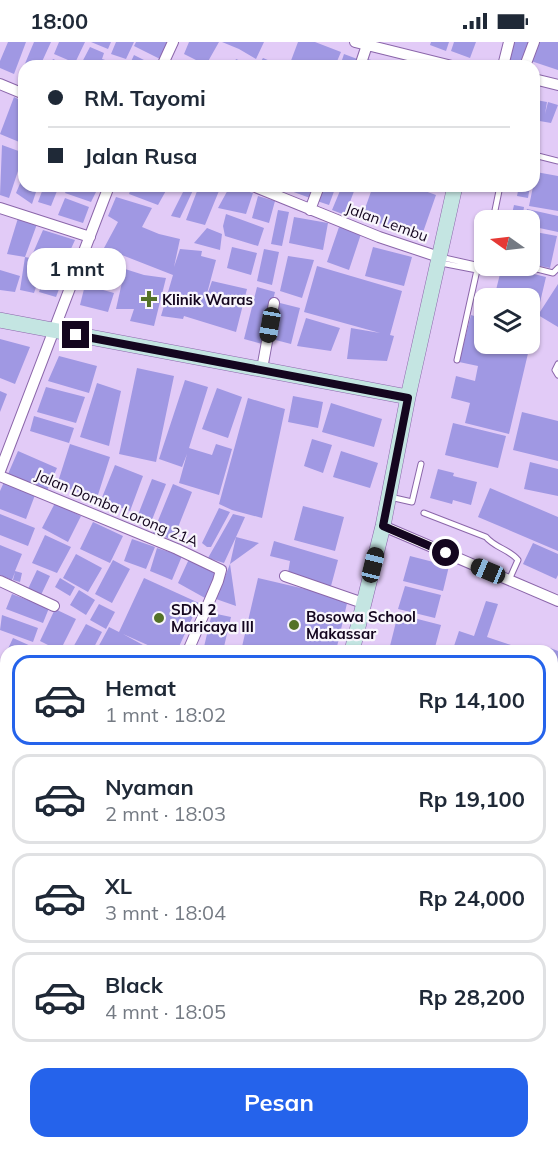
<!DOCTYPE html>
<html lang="id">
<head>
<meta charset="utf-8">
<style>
  :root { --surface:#fff; --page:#f2f2f3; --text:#1f2937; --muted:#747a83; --line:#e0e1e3; --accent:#2563eb }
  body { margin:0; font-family:Mulish,sans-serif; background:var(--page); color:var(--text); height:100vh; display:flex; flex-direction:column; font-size:22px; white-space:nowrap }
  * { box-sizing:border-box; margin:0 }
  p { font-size:20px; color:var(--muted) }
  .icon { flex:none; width:33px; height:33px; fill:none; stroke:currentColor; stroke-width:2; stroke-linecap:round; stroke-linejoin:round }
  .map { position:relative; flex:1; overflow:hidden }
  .sheet { position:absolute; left:0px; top:603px; width:558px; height:504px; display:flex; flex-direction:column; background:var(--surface); border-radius:18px 18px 0 0; box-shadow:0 2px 4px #0004 }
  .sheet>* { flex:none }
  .top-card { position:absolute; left:18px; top:18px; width:522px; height:132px; border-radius:18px; box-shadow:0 2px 4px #0004; display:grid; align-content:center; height:132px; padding:0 30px; background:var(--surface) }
  .needle { width:39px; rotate:284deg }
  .tools { position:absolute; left:474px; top:168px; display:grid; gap:12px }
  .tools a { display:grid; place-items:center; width:66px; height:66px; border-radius:12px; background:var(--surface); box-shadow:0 2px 4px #0004; font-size:30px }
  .end { position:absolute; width:27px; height:27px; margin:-14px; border:8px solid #14061f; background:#fff; box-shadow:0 0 0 3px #fff }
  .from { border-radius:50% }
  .bubble { position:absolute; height:42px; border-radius:18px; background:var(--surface); box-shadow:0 2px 4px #0004; font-size:20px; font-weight:700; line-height:42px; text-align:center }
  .car { position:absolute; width:18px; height:36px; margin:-18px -9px; border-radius:8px; box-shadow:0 0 4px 2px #0007; background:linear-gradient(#222 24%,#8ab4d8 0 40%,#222 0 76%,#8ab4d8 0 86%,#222 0) }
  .top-card b { display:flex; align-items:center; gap:21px; height:57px; font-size:22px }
  .top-card b+b { border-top:2px solid var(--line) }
  .top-card i { width:15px; height:15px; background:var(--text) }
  ul { padding:10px 0 0; list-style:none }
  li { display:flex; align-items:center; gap:18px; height:90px; margin:0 12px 9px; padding:0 18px; border:3px solid var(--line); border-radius:18px }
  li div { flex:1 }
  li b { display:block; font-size:22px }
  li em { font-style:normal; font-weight:700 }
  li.active { border-color:var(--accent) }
  li>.icon { width:54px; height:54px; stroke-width:1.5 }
  .primary-button { display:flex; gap:12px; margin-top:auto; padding:12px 30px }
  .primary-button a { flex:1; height:69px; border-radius:18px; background:var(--accent); color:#fff; font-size:24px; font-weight:700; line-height:69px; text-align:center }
  .status { display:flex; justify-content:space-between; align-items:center; height:42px; padding:0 30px; background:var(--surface); direction:ltr }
  .status svg { height:16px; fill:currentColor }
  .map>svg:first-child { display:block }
  .green { fill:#f59fae }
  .building { fill:#a098e3 }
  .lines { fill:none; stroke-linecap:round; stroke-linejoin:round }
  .service-casing { stroke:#8b66aa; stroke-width:7 }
  .minor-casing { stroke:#8b66aa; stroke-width:12 }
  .secondary-casing { stroke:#8b66aa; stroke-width:16 }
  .service { stroke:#fff; stroke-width:5 }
  .minor { stroke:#fff; stroke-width:10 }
  .secondary { stroke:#c4e5e2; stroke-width:15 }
  .route { stroke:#14061f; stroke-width:8 }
  .poi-dot { fill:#547228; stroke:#f8f5fc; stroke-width:2 }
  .labels { text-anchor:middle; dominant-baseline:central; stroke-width:4.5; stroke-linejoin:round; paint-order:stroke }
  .street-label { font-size:15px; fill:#14061f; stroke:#f8f5fc }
  .poi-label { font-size:15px; font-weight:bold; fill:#14061f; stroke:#f8f5fc; text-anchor:start }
</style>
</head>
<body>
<div class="status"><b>18:00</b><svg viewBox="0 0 49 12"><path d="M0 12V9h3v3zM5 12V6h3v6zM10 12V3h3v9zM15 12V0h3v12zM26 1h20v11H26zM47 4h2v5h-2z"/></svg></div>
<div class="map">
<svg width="558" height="1107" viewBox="0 0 558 1107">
  <rect width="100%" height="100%" fill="#e2cbf7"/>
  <path class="green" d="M0,1015L6,1016V1101H36L34,1107H0Z"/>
  <path class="building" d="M8,0H26L14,32L0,26V19Z
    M34,0H51L40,24H24Z
    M59,0H85L75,21L54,12Z
    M91,0H111L108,7Z
    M116,0H134L126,17L111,12Z
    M136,0H169L162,18L134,4Z
    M189,0H219L206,23L184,12Z
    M222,0H264L256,17L239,7Z
    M298,0H315L341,10L335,24H289Z
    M431,0H449L446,9L430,3Z
    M454,0H476L470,16L451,9Z
    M513,0H533L524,24L506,18Z
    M539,0H558V28L531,19Z
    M90,5L104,11L102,17L124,24H80Z
    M344,12L360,18L358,24H340Z
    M134,13L156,24H129Z
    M263,16L282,24H258Z
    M53,17L68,24H49Z
    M236,17L253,24H233Z
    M368,17L381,21L380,24H365Z
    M14,55L24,60V102L0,92Z
    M536,58L547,60L545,72L548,60L558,63L551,81L534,78Z
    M2,103L24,111L9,156L0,153Z
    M536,130L558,134V169L529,164Z
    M24,132V144H38L32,162L16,151Z
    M44,144H59L51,164L38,160Z
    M68,144H99L91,160L65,151Z
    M132,144H165L168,145L158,163L129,152Z
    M186,144H195L180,176L171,174Z
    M199,144H221L205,183L186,178Z
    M230,144L253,151L246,172L218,166Z
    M293,144H314L310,156L291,149Z
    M322,144H336L329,163L317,159Z
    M342,144H356L345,173L332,168Z
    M373,144H411L436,153L421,196L362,175Z
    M519,144H530L528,156L517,154Z
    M258,154L275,159L269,181L252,176Z
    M116,155L152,166L142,185L159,192L180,197L174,225L180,207L202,209L201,214L216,218L205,259L212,239L247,247L236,290L184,274L183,277L161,274L173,233L104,206L118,180L108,174Z
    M65,156L89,165L83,181L58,173Z
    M514,163L524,165L522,178L511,176Z
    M527,167L558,174V190L530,184V178H524Z
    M278,168L289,170L282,204L271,202Z
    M226,172L264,186L258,204L225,194L223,184Z
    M294,175L328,181L323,208L289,201Z
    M18,176L37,182L25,215L45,219L34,251L20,248L25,215L7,212Z
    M339,185L361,192L349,228L327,220Z
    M207,186L222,192L220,208L194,201Z
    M43,188L75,198L65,220L33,211Z
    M530,189L557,194L550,226L530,222Z
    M232,205L257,211L251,233L227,226Z
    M373,205L412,215L404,244L365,234Z
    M264,207L279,210L272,243L257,239Z
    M100,210L113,216L107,236L91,230Z
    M288,214L314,218L302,256L280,249Z
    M49,222L67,226L56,255L39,250Z
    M317,224L402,249L390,293L394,294L387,319L347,317L351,286L380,291L304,270Z
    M502,224L546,235L509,392L465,381L470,361L451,356L456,334L475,339L478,324L459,320L471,273L484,277V302H530V256H494Z
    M125,227L144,233L166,236L154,284L130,279L134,267H116Z
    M0,228L20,234L15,250L0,248Z
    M558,242V285L538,273Z
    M85,243L114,251L108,270L80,263Z
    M257,245L275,250L262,302L244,297Z
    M276,260L300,266L291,302L268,296Z
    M306,276L340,286L331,309L297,304Z
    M0,297L30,305L15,342L0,336Z
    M59,314L97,324L89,351L48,339Z
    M137,326L174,334L156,420L119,412Z
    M185,338L208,345L189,406L212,413L216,402L232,407L219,453L179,441L187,412L182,425L159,417Z
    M97,341L121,349L109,404L80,395Z
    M46,345L85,355L76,381L37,370Z
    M217,346L242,355L228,396L202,387Z
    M0,349L7,352L0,370Z
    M293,354L323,360L318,386L288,380Z
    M248,356L285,367L262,476L232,468L219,462Z
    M331,361L382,377L374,405L322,390Z
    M522,370L558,379V419L513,408Z
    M34,374L74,386L69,401L30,389Z
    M453,381L506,394L498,426L445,413Z
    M312,397L332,403L323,431L304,424Z
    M70,402L110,415L97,456L57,443Z
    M18,409L57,426L47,449L8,432Z
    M341,409L378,421L370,446L333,435Z
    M530,420L558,427V454L524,447Z
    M115,423L143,434L130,469L101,458Z
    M438,427L454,431L453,434L477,440L471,463L453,458L452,462L430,456Z
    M152,437L166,442L150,483L136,478Z
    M4,440L35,453L26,477L0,467V449Z
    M173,442L192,450L173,498L153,491Z
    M490,446L558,475V509L478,475Z
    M55,461L81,474L68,500L42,486Z
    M303,464L344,475L335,509L294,498Z
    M219,466L230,470L211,505H207L202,501Z
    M0,472L35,486L28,504L0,493Z
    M233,472L245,475L236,495L259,501L230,522L236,495L224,521L208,516Z
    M93,480L123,494L110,521L80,507Z
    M45,493L71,505L57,531L32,521Z
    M132,497L155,505L146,527L124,519Z
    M274,499L338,518L331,544L288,531L290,519L270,514Z
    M533,501L558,512V533L556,537L523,522Z
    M0,503L22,512L15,529L22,531L20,540L13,538L15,530L12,538L0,533Z
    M157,506L182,514L172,538L150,529Z
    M76,512L102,526L88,550L63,536Z
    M410,514L449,524L443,549L403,539Z
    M189,517L219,530L205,556L178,541Z
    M113,518L130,527L112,561L95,552Z
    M230,522L236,564L216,557Z
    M37,528L50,534L41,553L28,547Z
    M60,536L75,545L70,554L55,545Z
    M144,536L199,561L177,609H161L123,592L143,603L140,609H96L109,585L119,590Z
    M258,536L348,557L336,609H241Z
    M405,544L441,553L435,576L398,567Z
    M79,548L95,558L86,573L70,563Z
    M12,552L49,566L43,581L6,567Z
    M486,559L498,562L487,595L529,609H464L454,604L459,589L474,594Z
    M99,562L115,570L106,587L90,578Z
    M55,567L76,577L60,609L40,599Z
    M212,571L231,575L223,609H203Z
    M398,572L441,583L434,609L389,608Z
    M2,573L38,586L33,600L0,588Z
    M86,582L102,590L92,609H71Z
    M13,596L33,605L31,609H7Z
    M550,606L558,609V690L552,707V609H549Z
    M0,638L6,640V672L0,670Z
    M0,712L6,714V762L0,761Z
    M552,738L558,739V762L552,760Z
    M6,780V834L0,832V798Z
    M552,799L558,801V848L552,846Z
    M0,839L6,841V874L0,892Z
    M555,877L558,878V917L552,915V888Z
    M552,918L558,920V933L552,931Z
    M552,936L558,938L556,954L552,953Z
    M0,939L6,940L1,964H0Z
    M552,982L558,984V995L552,993Z
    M552,1012L558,1014L552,1031Z
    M555,1092L558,1093V1107H552Z
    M131,1101H224L222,1107H152Z
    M387,1101H424L422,1107H393L386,1105Z
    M524,1101H549L547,1107H541Z"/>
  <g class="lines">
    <g class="service-casing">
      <path id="service" d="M534,113L558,119
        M493,178L500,144
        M440,215L480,224
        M441,221L477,228
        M525,224L553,231L558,226
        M457,318L477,228L484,217
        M558,322L555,328L558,333
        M390,455L412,460L421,422
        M424,471L486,495C495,506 509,507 518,518L509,538
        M552,765L558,767
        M358,1101L403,1107
        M232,1104L245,1107
        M409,1107L438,1105L440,1101"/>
    </g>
    <g class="minor-casing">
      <path id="minor" d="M355,0L452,24
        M162,24L173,0
        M360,24L367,3
        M503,24L509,0
        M525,24L534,0
        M534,37L558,43
        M0,42L24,52
        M253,144L379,195L439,215
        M0,166L90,195
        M310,168L319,144
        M262,327L274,261
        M0,429L109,144
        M0,434L177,507L221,528L218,539L188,609
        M383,484L558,559
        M285,534L363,561
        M0,539L54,564
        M0,691L6,692
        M552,790L558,792
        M0,918L6,919
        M552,1051L558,1032
        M552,1059L558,1061
        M509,1105L521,1107"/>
    </g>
    <g class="secondary-casing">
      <path id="secondary" d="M0,278L408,355
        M352,609L383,484L408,355L455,144
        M230,1107L232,1101"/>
    </g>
    <use href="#service" class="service"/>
    <use href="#minor" class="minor"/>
    <use href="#secondary" class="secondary"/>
  </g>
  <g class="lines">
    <path class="route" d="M76,293L408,356L383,484L446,511"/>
  </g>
  <g class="poi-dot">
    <path d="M146 248h6v6h6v6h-6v6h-6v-6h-6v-6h6z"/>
    <circle cx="159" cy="576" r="6"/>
    <circle cx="294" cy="583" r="6"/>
  </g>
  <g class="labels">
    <g class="street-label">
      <text transform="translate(387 180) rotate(20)">Jalan Lembu</text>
      <text transform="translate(117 466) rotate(23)">Jalan Domba Lorong 21A</text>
    </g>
    <g class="poi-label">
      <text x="162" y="257">Klinik Waras</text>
      <text x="171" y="567">SDN 2<tspan x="171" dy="17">Maricaya III</tspan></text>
      <text x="306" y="574">Bosowa School<tspan x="306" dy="17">Makassar</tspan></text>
    </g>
  </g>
</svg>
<div class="tools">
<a><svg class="needle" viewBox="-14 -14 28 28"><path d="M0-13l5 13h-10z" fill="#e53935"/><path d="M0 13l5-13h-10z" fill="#747a83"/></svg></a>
<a><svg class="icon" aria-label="layers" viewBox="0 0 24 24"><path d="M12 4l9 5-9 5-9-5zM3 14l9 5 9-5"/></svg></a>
</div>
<i class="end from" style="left:446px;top:511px"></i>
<i class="end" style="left:76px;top:293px"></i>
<div class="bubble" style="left:27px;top:206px;width:99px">1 mnt</div>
<i class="car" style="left:270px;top:283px;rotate:190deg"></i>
<i class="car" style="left:373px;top:523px;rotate:14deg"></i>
<i class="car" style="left:488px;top:529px;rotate:293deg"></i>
<div class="top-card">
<b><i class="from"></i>RM. Tayomi</b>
<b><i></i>Jalan Rusa</b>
</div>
<section class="sheet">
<ul>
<li class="active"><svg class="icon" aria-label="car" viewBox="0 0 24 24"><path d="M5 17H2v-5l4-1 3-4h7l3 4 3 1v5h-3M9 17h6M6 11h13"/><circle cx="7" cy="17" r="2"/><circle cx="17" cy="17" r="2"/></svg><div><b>Hemat</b><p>1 mnt · 18:02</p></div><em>Rp 14,100</em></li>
<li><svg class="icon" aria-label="car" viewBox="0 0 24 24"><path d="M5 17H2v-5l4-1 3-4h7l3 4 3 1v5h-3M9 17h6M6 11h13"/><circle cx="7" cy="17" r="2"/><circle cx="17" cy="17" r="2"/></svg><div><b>Nyaman</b><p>2 mnt · 18:03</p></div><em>Rp 19,100</em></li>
<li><svg class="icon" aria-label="car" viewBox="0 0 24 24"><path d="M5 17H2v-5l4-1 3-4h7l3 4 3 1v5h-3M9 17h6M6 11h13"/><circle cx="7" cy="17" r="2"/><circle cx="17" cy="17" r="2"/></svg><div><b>XL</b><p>3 mnt · 18:04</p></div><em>Rp 24,000</em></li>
<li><svg class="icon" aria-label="car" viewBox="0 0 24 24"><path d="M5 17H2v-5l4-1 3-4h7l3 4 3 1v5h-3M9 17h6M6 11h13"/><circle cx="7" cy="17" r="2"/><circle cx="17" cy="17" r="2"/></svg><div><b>Black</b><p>4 mnt · 18:05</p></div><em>Rp 28,200</em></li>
</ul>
<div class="primary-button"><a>Pesan</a></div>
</section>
</div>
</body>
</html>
